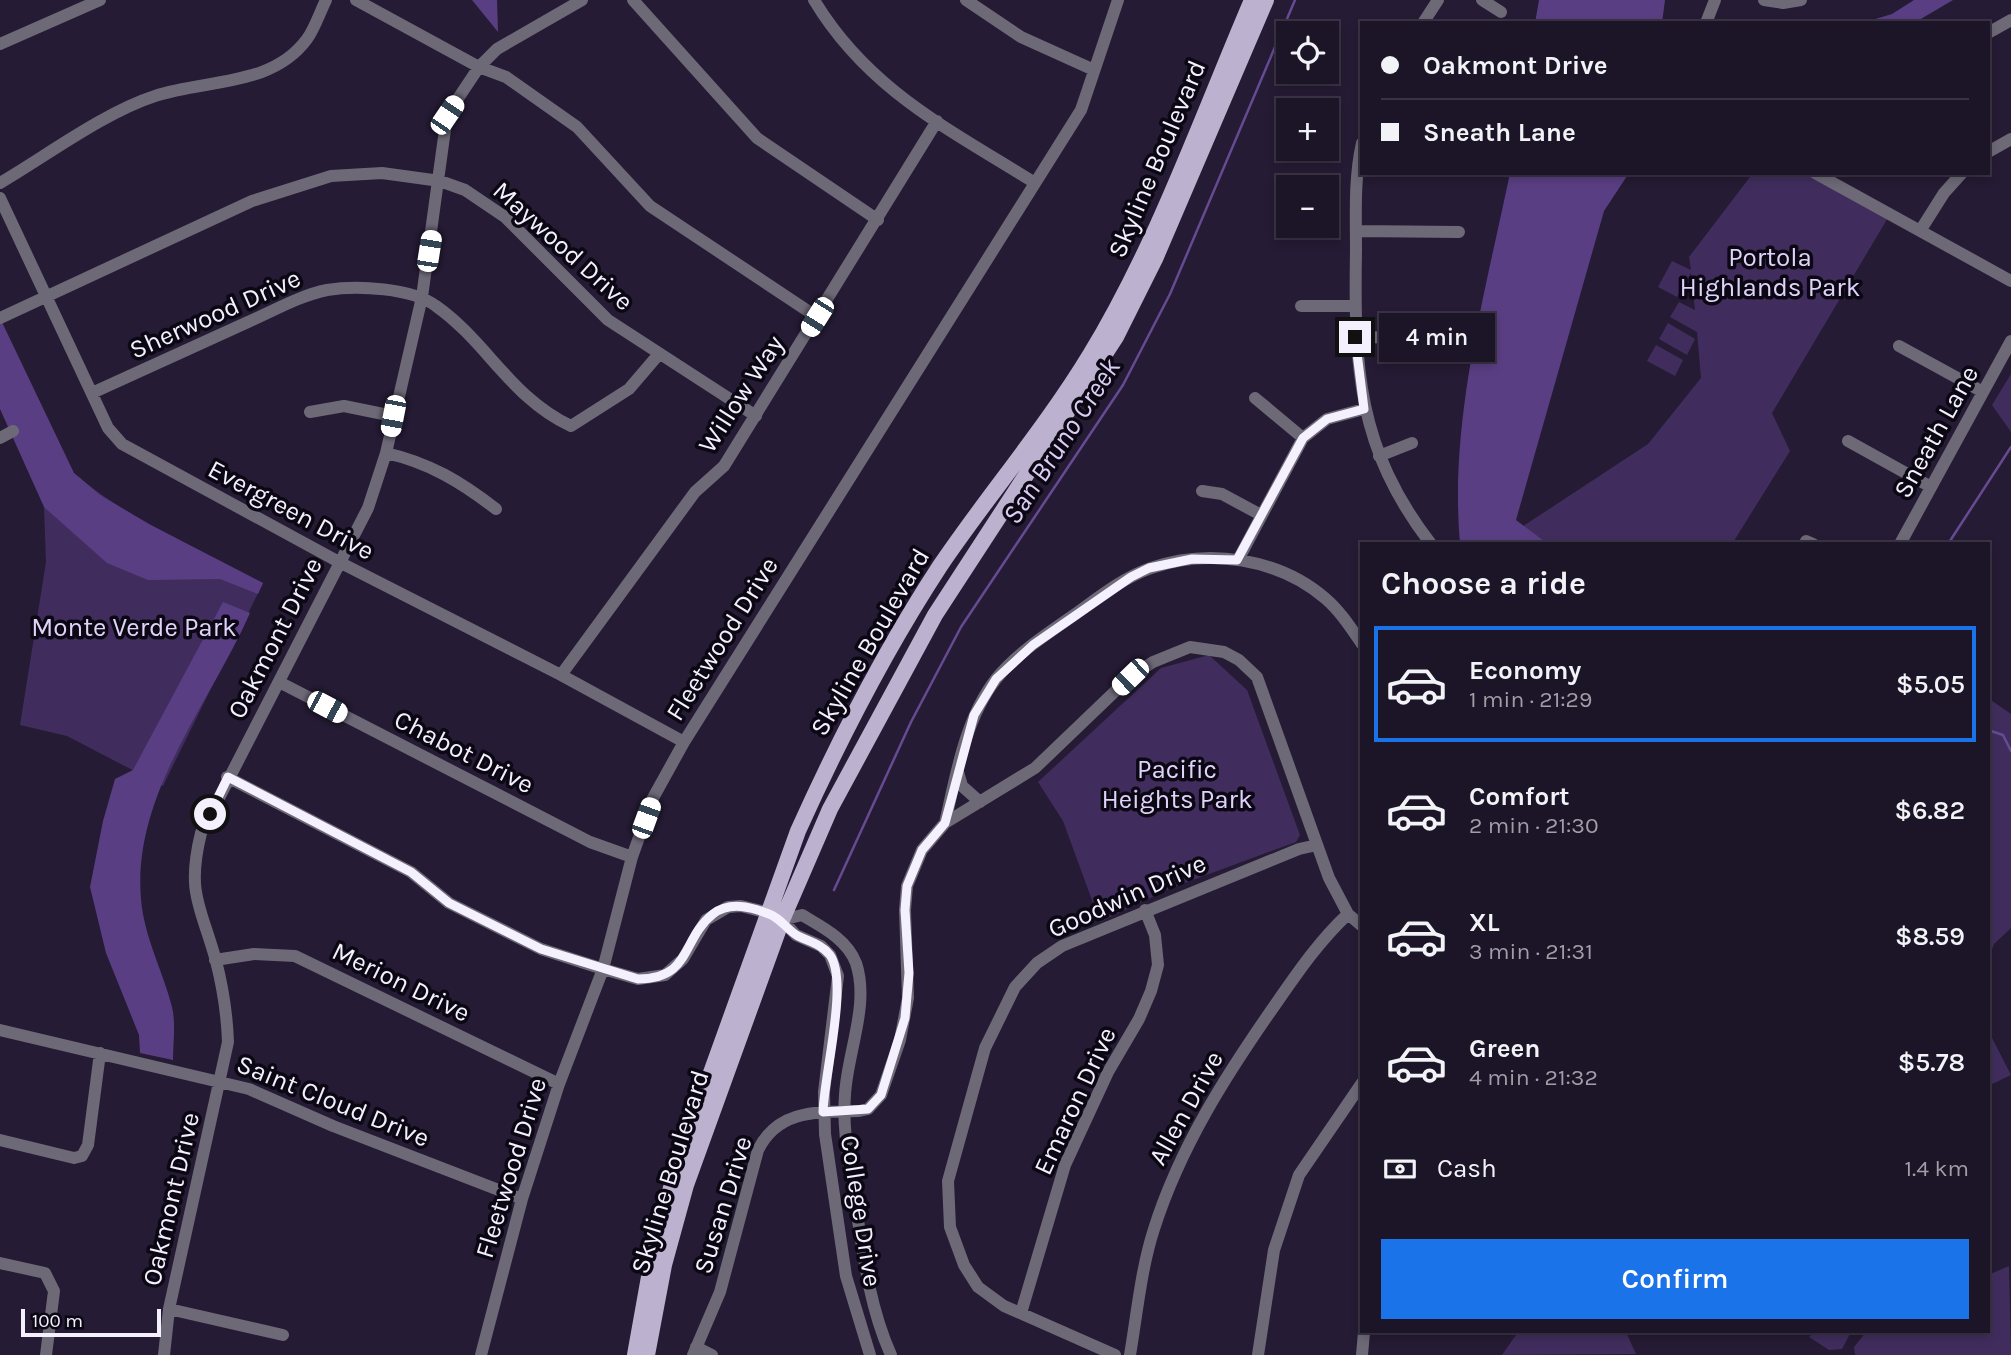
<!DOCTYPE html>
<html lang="en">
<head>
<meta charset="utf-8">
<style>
  :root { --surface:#1c1427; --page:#251d2f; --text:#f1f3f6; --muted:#a09ea7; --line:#3a3344; --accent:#1a73e8 }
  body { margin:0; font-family:Karla,sans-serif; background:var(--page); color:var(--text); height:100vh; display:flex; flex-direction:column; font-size:26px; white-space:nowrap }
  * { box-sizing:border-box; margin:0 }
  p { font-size:23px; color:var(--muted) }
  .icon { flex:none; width:38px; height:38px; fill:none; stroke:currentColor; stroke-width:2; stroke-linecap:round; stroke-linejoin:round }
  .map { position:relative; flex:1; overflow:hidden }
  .sheet { position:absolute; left:1360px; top:542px; width:630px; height:791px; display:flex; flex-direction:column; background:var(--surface); border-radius:0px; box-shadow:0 4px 10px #0003,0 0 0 2px var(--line) }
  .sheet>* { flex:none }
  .hud { position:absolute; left:1360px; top:21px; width:630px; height:154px; border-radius:0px; box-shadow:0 4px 10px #0003,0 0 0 2px var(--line); display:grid; align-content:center; height:154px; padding:0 21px; background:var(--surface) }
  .controls { position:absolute; left:1276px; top:21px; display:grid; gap:14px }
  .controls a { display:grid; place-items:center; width:63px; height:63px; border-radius:0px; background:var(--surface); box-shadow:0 4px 10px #0003,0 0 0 2px var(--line); font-size:35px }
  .scale { position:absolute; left:21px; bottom:18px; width:140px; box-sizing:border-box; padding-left:7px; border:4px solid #f4f0fe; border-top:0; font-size:19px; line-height:24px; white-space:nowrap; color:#f4f0fe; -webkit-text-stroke:5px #0c0813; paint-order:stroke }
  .end { position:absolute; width:32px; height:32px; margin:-16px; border:9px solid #f4f0fe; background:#111; box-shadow:0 0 0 4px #111 }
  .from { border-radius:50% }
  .bubble { position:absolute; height:49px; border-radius:0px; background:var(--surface); box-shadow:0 4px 10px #0003,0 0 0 2px var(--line); font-size:23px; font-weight:600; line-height:49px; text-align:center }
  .car { position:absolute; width:21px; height:42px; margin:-21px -10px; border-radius:9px; box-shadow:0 0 5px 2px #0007; background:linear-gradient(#fff 24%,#345 0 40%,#fff 0 76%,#345 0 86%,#fff 0) }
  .hud b { display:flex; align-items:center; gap:24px; height:66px; font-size:26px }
  .hud b+b { border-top:2px solid var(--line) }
  .hud i { width:18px; height:18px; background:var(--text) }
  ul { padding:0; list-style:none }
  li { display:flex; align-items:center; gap:21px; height:116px; margin:0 14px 10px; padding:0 7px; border:4px solid transparent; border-radius:0px }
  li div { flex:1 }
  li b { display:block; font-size:26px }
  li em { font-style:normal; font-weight:600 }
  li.on { border-color:var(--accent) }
  li>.icon { width:63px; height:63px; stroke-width:1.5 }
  h2 { padding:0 21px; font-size:32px; line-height:84px }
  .pay { display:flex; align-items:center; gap:18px; height:77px; padding:0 21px; font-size:26px }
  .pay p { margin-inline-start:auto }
  .action { display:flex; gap:14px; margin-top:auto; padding:14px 21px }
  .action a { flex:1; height:80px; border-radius:0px; background:var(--accent); color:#fff; font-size:28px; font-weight:600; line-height:80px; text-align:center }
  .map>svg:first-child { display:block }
  .green { fill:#402d5d }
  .forest { fill:#5a3e83 }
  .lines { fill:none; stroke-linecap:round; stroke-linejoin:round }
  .stream { stroke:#674b92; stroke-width:2.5 }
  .minor { stroke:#6d6977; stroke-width:12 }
  .major { stroke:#bcb2cf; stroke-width:16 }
  .route { stroke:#f4f0fe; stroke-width:9 }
  .labels { text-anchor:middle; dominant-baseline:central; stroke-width:7; stroke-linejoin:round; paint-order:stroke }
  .street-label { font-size:26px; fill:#f4f0fe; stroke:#0c0813 }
  .park-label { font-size:26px; fill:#e0d3fb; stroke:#0c0813 }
  .water-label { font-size:28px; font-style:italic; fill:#dbcef6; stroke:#0c0813 }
</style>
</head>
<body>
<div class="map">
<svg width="2011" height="1355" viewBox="0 0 2011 1355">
  <rect width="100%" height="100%" fill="#251b34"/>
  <path class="green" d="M1753,173H1813L1889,216L1772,413L1790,451L1732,544H1496L1648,444L1701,378L1697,332L1670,317L1679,302L1695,310L1691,273L1677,297L1658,287L1672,261L1691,270L1689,257Z
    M1668,323L1695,339L1687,355L1659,339Z
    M1656,345L1683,360L1675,376L1647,361Z
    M2011,374V432L1992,405Z
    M74,473C129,521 199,548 263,583L163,786L67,736L20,725L46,562L44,507Z
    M1209,655L1247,690L1300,835L1296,842L1171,888L1100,922L1063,821L1038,782L1161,668Z
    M1988,698L2011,714V928L1994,944L1988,960Z
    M1988,1030L2011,1075L1988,1086Z
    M2009,1266L2011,1355H1855L1854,1347L1866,1332H1988V1275Z
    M1518,1332H1626L1636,1354L1502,1355Z
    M1815,1332H1851L1842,1349L1829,1350L1809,1337Z"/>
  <path class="forest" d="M472,0H497L498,32Z
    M1539,0H1665L1662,23H1535Z
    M1914,0H1953L1914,23H1862L1892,14Z
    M1510,173H1629L1604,211L1516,520L1548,544H1460C1449,421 1485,294 1510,173Z
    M0,318L74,473L100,495L149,524L263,583L258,594L220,579L148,580L107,563L44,507L0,409Z
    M223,602L250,613C210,704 132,794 141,899C144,937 163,971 172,1007C176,1023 173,1044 173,1060L140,1053L139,1035L106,953L90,887L103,821L115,779L133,770Z"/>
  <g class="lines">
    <path class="stream" d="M1948,544L2011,447
      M1988,730L2003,735L2011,751
      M834,890L911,722L961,627L1123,385L1170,294L1295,0"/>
    <path class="minor" d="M356,0L479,67L506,77L577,127L650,206L817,317
      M633,0L757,138L878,220
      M814,0C868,90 949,129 1035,183
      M966,0L1021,37L1094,70
      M1482,0L1501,12
      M1764,0L1783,3L1801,0
      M1423,23L1438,0
      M1706,23L1715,0
      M1988,33L2011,20
      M0,44L100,0
      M1362,143C1354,178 1356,215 1356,250C1354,367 1357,448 1431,544
      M1988,152L2011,139
      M1815,173L2011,281
      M0,183C46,156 105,112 155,96C206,79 272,87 307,39C315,28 320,12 326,0
      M0,198L108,428L122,444L339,562L561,675L684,742
      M1356,231L1459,232
      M1920,231L1944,193L1962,173
      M1301,306H1355
      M0,318L252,201L331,176L382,173L440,181L465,190L505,217L608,320L756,416
      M1355,337L1433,338
      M1899,346L1983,392
      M92,393C144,369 196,346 248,322C273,311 301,295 327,290C357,285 412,288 436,306C487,342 511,398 571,426L629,389L659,354
      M1255,398L1303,438
      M310,412L344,406L393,416
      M0,438L13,431
      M1848,441L1931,487
      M386,453C430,463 461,482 496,509
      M1379,456L1412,443
      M1202,491L1222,494L1261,515
      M1806,541L1813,544
      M1900,544L2011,341
      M1238,560L1303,438L1327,419L1364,409
      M561,675L695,492L724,466L937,121
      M279,682L590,842L632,857
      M958,772L962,786L980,802
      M227,777L411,872L449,903L541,949L603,969L638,979L665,975L683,959L706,920L728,907L741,906L769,913L782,920L796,935L821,946L830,955L838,976L824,1092L825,1134L846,1276L870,1355
      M945,823C956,775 965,719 996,679C1017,653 1047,634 1074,615C1098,598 1122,578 1151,568C1208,548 1279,558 1326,599C1340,611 1351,628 1362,644
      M782,920L802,915C822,927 847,939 856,963C870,1005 847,1053 845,1095C842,1130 850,1165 855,1200C863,1253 869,1306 891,1355
      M215,960L254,954L295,956L559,1084
      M0,1030L249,1089L333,1126L522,1199
      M0,1140L74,1158L82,1156L88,1145L100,1053
      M0,1263L45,1273L54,1291L46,1355
      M169,1309L283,1335
      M1021,1313L1065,1165L1108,1072L1139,1019L1151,991L1158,965L1155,935L1145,910
      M696,1347L712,1355
      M164,1355L169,1309L228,1042C227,1015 223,988 216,961C201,906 186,894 201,833L368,508L386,453L422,297L447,115L479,67L497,49L582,0
      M481,1355L522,1199L559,1084L603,969L632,857L653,798L684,742L1081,110L1118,0
      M693,1355L720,1292L758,1150C778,1109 818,1112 859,1111L868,1109L881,1095L900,1040L908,998L905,910L907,886L922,850L945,823L1035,768L1130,677L1153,662L1190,647L1224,652L1239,660L1257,677L1329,878L1348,914L1362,926
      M1115,1355L1004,1306L978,1287L964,1265L950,1227L948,1181L985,1048L1015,987L1037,963L1062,946L1299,849L1317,845
      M1130,1355C1137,1314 1141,1269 1154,1229C1180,1147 1226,1075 1275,1005C1298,972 1319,941 1348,914
      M1258,1355L1274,1250L1299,1175L1362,1083
      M1362,1355L1364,1332"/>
    <path class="major" d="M635,1355L654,1249L676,1170L798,831C839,740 885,650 940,566C988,495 1045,429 1090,355C1157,245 1201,119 1252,0
      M647,1355L664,1265L686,1185L782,920L830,809L935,615L1116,337L1155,259L1266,0"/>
  </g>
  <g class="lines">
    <path class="route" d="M210,814L228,777L411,872L449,903L541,949L638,979C692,979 681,939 713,914C730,901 751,907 769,914C782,919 787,930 798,936C810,942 821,944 830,955C849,982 824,1075 823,1112L868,1109L881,1095L905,1018L909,973L905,910L907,886L922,850L945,823L974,715L996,679L1033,645L1131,577L1149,568L1192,559L1237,560L1303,438L1327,419L1364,409L1355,337"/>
  </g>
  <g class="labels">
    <g class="street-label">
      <text transform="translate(1157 159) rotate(-67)">Skyline Boulevard</text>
      <text transform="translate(563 246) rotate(42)">Maywood Drive</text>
      <text transform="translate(215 314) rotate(-24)">Sherwood Drive</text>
      <text transform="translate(741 394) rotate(-57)">Willow Way</text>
      <text transform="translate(1936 432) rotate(-61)">Sneath Lane</text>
      <text transform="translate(291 510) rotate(28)">Evergreen Drive</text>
      <text transform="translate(275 638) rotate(-63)">Oakmont Drive</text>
      <text transform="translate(722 639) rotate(-58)">Fleetwood Drive</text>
      <text transform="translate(870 642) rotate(-60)">Skyline Boulevard</text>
      <text transform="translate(464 752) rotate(27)">Chabot Drive</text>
      <text transform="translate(1127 896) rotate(-24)">Goodwin Drive</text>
      <text transform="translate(401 982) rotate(26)">Merion Drive</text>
      <text transform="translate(333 1101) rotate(22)">Saint Cloud Drive</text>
      <text transform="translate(1075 1101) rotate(-65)">Emaron Drive</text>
      <text transform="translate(1186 1108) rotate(-61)">Allen Drive</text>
      <text transform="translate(511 1168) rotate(-73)">Fleetwood Drive</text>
      <text transform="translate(670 1172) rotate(-73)">Skyline Boulevard</text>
      <text transform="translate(171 1199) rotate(-77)">Oakmont Drive</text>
      <text transform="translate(723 1205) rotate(-73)">Susan Drive</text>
      <text transform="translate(861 1211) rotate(81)">College Drive</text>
    </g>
    <g class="park-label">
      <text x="1770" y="257">Portola<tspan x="1770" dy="30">Highlands Park</tspan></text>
      <text x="134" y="627">Monte Verde Park</text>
      <text x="1177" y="769">Pacific<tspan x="1177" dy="30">Heights Park</tspan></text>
    </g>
    <g class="water-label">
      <text transform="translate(1061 441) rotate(-57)">San Bruno Creek</text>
    </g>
  </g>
</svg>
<div class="controls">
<a><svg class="icon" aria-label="locate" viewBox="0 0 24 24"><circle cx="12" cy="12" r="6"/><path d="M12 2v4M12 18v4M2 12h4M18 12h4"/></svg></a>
<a>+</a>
<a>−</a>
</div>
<div class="scale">100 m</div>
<i class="end from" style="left:210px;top:814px"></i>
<i class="end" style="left:1355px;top:337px"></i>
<div class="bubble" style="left:1379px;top:313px;width:116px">4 min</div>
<i class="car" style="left:447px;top:115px;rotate:34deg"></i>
<i class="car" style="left:429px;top:251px;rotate:9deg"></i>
<i class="car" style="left:817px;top:317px;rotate:212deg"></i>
<i class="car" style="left:393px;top:416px;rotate:191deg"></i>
<i class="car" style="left:1130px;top:677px;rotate:226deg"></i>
<i class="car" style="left:327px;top:707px;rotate:118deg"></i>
<i class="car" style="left:646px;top:818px;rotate:20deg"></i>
<div class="hud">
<b><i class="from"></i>Oakmont Drive</b>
<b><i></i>Sneath Lane</b>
</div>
<section class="sheet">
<h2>Choose a ride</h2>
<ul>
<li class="on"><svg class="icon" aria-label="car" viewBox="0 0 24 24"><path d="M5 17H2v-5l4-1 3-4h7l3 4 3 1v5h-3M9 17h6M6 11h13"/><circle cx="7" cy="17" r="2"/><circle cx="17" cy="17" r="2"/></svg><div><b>Economy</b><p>1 min · 21:29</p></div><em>$5.05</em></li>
<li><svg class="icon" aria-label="car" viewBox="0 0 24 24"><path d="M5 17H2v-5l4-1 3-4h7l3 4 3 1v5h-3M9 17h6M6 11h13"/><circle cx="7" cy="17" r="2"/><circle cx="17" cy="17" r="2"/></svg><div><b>Comfort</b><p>2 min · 21:30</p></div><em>$6.82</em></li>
<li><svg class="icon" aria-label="car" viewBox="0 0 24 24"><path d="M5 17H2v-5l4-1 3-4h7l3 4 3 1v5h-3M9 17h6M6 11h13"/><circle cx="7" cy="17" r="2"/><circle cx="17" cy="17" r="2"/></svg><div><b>XL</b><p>3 min · 21:31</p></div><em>$8.59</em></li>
<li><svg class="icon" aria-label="car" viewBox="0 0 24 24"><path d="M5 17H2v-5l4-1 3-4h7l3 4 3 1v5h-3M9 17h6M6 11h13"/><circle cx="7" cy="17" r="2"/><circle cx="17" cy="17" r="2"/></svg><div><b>Green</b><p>4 min · 21:32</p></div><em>$5.78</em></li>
</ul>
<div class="pay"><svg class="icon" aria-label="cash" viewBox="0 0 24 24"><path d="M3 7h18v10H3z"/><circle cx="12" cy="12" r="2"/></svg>Cash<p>1.4 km</p></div>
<div class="action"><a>Confirm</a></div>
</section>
</div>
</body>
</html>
